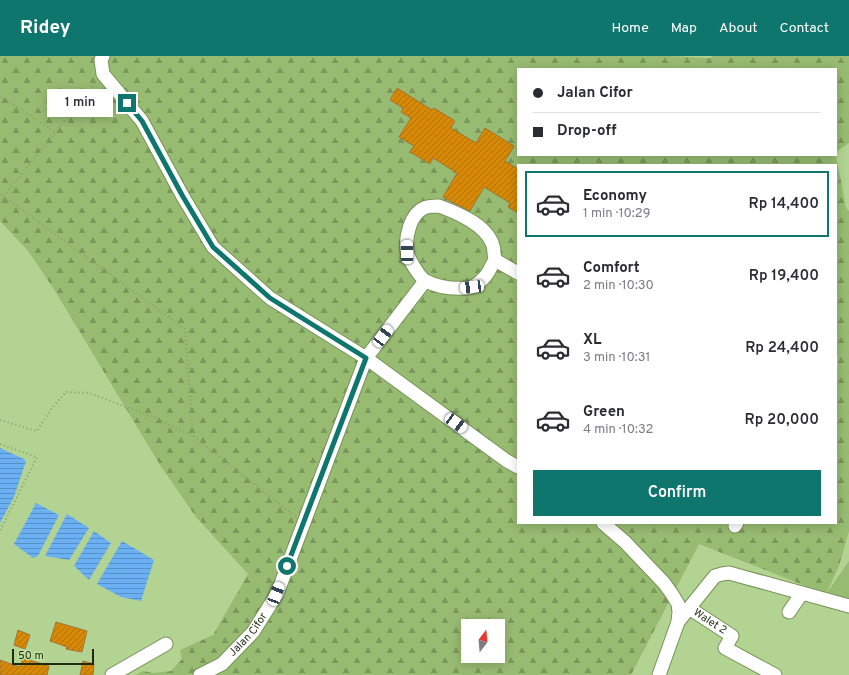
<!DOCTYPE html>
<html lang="en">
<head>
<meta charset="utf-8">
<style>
  :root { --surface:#fff; --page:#f7f7f7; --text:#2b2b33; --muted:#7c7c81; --line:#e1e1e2; --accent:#0f766e }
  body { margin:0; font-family:Overpass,sans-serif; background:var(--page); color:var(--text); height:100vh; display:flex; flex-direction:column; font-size:15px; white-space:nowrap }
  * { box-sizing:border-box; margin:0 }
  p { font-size:13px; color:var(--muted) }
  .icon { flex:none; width:22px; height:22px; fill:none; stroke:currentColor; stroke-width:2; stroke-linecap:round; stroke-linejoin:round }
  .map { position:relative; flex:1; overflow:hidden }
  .sheet { position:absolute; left:517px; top:108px; width:320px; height:360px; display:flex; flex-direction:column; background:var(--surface); border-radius:0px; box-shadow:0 2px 10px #0003 }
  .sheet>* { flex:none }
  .top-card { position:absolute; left:517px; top:12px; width:320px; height:88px; border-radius:0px; box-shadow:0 2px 10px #0003; display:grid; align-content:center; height:88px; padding:0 16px; background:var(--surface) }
  .needle { width:26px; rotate:16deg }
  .tools { position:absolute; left:461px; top:563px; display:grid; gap:8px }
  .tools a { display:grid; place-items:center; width:44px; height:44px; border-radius:0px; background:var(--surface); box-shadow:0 2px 10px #0003; font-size:20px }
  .scale { position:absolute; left:12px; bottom:10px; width:82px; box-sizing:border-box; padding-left:4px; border:2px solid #1f2b11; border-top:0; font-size:11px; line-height:14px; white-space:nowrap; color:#1f2b11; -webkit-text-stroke:3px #c0e09f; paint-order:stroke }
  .end { position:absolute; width:18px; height:18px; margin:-9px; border:5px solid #0f766e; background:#fff; box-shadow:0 0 0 2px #fff }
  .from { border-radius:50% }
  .bubble { position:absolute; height:28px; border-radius:0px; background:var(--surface); box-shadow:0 2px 10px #0003; font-size:13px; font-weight:600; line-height:28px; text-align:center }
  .car { position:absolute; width:12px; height:24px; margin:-12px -6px; border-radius:5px; box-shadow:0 0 3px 1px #0007; background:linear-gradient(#fff 24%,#345 0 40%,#fff 0 76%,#345 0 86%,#fff 0) }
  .top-card b { display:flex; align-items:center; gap:14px; height:38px; font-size:15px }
  .top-card b+b { border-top:1px solid var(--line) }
  .top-card i { width:10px; height:10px; background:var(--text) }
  ul { padding:7px 0 0; list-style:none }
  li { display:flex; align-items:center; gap:12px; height:66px; margin:0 8px 6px; padding:0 8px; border:2px solid transparent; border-radius:0px }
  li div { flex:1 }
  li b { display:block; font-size:15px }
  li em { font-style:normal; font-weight:600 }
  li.on { border-color:var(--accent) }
  li>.icon { width:36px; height:36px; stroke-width:1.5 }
  .cta { display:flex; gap:8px; margin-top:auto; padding:8px 16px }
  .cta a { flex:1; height:46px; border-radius:0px; background:var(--accent); color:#fff; font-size:16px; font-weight:600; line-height:46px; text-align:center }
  header { display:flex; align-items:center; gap:24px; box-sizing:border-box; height:56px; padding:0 20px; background:var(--accent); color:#fff }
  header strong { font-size:19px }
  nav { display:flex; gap:22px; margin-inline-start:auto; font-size:14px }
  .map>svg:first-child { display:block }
  .forest { fill:url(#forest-firs); fill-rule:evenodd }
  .park { fill:#98bb72 }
  .water { fill:url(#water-rules) }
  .building { fill:url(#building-hatch); stroke:#a2743c }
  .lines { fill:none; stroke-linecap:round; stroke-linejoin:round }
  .minor-casing { stroke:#769356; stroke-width:15 }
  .path { stroke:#86a06b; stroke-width:2; stroke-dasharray:1 3; stroke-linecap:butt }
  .minor { stroke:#fff; stroke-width:13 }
  .route { stroke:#0f766e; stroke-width:5 }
  .labels { text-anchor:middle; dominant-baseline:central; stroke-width:3.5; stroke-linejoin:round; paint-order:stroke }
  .street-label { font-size:11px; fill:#1f2b11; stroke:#c0e09f }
</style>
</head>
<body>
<header>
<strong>Ridey</strong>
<nav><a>Home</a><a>Map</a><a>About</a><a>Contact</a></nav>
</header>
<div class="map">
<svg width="849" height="619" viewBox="0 0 849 619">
  <defs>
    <pattern id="forest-firs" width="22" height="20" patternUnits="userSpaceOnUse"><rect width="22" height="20" fill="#98bb72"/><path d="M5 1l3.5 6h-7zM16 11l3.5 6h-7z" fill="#7b985c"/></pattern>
    <pattern id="water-rules" width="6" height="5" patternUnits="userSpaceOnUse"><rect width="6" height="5" fill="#6cb0f4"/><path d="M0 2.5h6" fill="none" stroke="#588fc4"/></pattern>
    <pattern id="building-hatch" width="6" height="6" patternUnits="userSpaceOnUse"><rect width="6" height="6" fill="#d88904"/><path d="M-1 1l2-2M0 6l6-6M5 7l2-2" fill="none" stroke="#af7004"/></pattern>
  </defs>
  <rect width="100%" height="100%" fill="#b3d392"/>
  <path class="forest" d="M0,0H670L710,2L713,0H849V87L836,96V13H518V99H836L846,152L849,155V475L839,510L826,538L699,488L631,619H135L143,615L153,617L171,615L182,603L180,594L213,579L248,518L196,461L160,409L55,235L29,196L0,165ZM518,109H836V300H838L836,361V467H518ZM468,570H498V600H468Z"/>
  <path class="park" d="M849,505V546L826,538Z"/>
  <path class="water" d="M0,392L24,403L26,406L24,411L14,441L0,467Z
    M36,447L59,459L38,500L33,502L14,488Z
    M67,458L89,472L69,504L45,500Z
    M94,475L111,487L89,524L74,510Z
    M122,485L154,504L141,545L121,541L97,528Z"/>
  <path class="building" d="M397,32L432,54L434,52L455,65L451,72L476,87L485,72L514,90L505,105L518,113V157L508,151L510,147L484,131L470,155L452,146L443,141L457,117L433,102L430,108L410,96L414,90L399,81L411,62L401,56L403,52L390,44Z
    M56,566L87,575L82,596L66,593L67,591L50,585Z
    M18,574L30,579L25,593L14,589Z
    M23,602L49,610L47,619H0V604L20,611Z
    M83,605L94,608L93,619H80Z"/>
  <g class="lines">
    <g class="minor-casing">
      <g id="minor">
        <path d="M103,0L101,4L103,18L142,65L182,139L213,191L270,242L366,302L507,405L518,411"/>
        <path d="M439,150C458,157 493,171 494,196C494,198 495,202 494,205C493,208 490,212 489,215C485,222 476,231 468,232C454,233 439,232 426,225C420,222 408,203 407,195C405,182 410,158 424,152C428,150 434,150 439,150Z"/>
        <path d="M495,204L518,217"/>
        <path d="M603,467L625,486L664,527L672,538L678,548L679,556L678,566"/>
        <path d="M735,470L737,467"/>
        <path id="s1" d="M689,552L732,580L725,592L775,619"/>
        <path d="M789,556L802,537"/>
        <path d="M112,619L166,588"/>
        <path id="s2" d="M200,619L222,608L253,576L277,538L366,302L425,225"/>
        <path d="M659,619L678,566L715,520L722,518L729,517L849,550"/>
      </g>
    </g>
    <path class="path" d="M0,40L55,76
      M0,138L185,273L193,380
      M0,147L4,140L95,27
      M0,364L37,375L52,352L66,336L89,337L156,362L194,381L295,460
      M0,388L37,401L0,475"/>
    <use href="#minor" class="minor"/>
  </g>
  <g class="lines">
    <path class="route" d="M127,47L142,65L182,139L213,191L270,242L366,302L287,510"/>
  </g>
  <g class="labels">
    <g class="street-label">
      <text stroke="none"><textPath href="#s1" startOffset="25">Walet 2</textPath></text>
      <text stroke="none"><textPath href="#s2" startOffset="64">Jalan Cifor</textPath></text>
    </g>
  </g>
</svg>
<div class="tools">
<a><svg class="needle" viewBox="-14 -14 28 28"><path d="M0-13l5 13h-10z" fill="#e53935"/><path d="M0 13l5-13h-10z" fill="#7c7c81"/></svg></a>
</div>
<div class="scale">50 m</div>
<i class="end from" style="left:287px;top:510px"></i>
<i class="end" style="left:127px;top:47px"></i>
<div class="bubble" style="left:47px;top:33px;width:66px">1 min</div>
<i class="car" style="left:407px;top:196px;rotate:359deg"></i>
<i class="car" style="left:472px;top:231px;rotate:263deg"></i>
<i class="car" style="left:383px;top:280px;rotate:37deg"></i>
<i class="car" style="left:456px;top:367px;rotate:126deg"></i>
<i class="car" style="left:276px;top:538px;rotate:21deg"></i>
<div class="top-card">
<b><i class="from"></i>Jalan Cifor</b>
<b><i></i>Drop-off</b>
</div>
<section class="sheet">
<ul>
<li class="on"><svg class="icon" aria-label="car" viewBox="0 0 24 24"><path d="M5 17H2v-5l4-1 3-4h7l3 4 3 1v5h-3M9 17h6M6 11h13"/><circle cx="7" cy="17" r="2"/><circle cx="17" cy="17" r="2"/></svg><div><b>Economy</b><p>1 min · 10:29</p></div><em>Rp 14,400</em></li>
<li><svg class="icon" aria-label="car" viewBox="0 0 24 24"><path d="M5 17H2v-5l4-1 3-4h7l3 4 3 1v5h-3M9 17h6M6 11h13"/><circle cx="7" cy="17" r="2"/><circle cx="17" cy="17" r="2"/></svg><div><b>Comfort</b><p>2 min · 10:30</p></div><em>Rp 19,400</em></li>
<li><svg class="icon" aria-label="car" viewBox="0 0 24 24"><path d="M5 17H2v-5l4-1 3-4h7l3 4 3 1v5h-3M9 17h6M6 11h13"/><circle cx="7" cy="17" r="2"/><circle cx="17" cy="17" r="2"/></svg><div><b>XL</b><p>3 min · 10:31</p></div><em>Rp 24,400</em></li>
<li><svg class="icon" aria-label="car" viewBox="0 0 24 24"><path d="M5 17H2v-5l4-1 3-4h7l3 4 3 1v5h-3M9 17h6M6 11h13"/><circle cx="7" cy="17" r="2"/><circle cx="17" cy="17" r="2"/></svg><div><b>Green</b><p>4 min · 10:32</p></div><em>Rp 20,000</em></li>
</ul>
<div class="cta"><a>Confirm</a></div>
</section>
</div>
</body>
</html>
